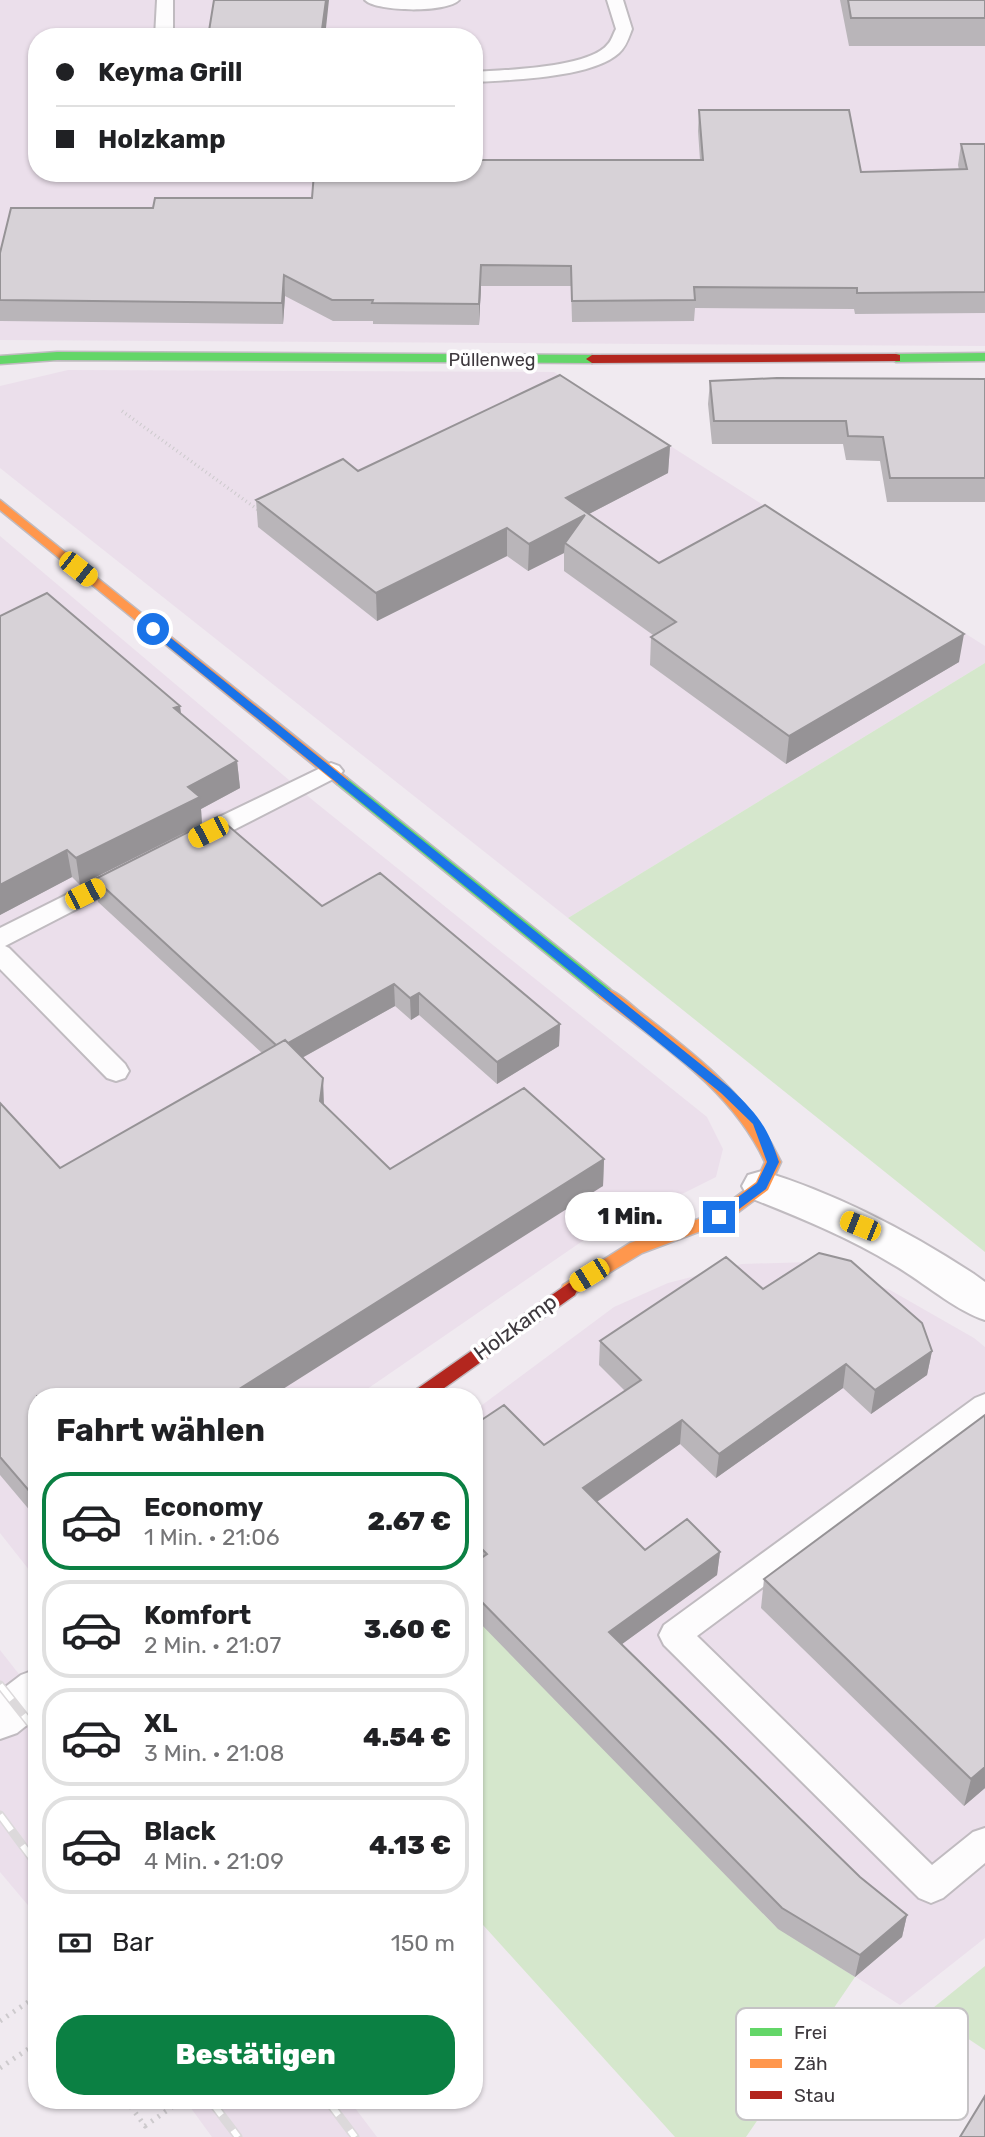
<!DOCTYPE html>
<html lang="de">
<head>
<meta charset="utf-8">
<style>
  :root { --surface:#fff; --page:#f6f6f6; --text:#202124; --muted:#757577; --line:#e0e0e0; --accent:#0b8043 }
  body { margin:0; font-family:Rubik,sans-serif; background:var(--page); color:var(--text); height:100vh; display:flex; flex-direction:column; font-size:26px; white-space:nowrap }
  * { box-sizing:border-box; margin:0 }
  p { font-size:23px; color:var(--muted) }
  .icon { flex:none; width:38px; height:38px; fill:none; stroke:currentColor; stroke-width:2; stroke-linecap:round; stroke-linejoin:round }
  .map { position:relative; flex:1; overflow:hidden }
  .drawer { position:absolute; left:28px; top:1388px; width:455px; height:721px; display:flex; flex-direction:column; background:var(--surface); border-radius:28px; box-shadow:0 2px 5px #0004 }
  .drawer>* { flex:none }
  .guide { position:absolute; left:28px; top:28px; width:455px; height:154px; border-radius:28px; box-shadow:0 2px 5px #0004; display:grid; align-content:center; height:154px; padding:0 28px; background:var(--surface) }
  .end { position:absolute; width:32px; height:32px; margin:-16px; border:9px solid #1a73e8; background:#fff; box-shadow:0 0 0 4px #fff }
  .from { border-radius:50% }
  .bubble { position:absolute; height:49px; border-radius:24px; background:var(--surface); box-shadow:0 2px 5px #0004; font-size:23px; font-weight:800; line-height:49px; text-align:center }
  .car { position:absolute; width:21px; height:42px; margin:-21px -10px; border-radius:9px; box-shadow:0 0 5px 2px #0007; background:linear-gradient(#f5c518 24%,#345 0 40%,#f5c518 0 76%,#345 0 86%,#f5c518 0) }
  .guide b { display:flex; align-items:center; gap:24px; height:66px; font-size:26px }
  .guide b+b { border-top:2px solid var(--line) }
  .guide i { width:18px; height:18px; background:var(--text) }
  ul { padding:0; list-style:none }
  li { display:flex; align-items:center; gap:21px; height:98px; margin:0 14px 10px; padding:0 14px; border:4px solid var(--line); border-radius:28px }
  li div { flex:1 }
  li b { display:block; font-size:26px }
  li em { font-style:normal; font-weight:800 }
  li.selected { border-color:var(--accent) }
  li>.icon { width:63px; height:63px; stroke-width:1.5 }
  h2 { padding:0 28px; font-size:32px; line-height:84px }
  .pay { display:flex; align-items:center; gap:18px; height:77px; padding:0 28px; font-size:26px }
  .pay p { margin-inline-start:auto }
  .action { display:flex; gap:14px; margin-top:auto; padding:14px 28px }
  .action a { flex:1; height:80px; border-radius:28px; background:var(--accent); color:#fff; font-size:28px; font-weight:800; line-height:80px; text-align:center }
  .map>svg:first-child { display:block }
  .built { fill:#ebdfeb; fill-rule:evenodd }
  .green { fill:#d5e7cc }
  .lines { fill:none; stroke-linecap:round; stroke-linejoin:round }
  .lane-casing { stroke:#c0bbc0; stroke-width:4 }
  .street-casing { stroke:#c0bbc0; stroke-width:4 }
  .fast-casing { stroke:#c0bbc0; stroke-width:3 }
  .slow-casing { stroke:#c0bbc0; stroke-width:3 }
  .jam-casing { stroke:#c0bbc0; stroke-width:3 }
  .path-far1 { stroke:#cdcacd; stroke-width:3.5; stroke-dasharray:1 3.5; stroke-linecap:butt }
  .path { stroke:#cdcacd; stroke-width:5; stroke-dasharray:2 6; stroke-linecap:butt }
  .lane { fill:#fdfcfd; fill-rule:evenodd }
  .street { fill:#fdfcfd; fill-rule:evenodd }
  .fast { fill:#63d668; fill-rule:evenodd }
  .slow { fill:#ff974d; fill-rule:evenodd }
  .jam { fill:#b3261e; fill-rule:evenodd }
  .rail-casing { stroke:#dcd9db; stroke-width:9 }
  .rail { stroke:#fff; stroke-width:6; stroke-dasharray:19; stroke-linecap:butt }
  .wall { fill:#b9b5b9 }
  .shaded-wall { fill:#969396 }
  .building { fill:#d7d2d7; stroke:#969396; stroke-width:2 }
  .route { fill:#1a73e8 }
  .labels { text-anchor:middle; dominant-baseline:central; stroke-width:7; stroke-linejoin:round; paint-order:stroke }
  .far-street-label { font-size:18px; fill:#3d383d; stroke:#fff }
  .street-label { font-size:21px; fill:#3d383d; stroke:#fff }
  .key { fill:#fff; stroke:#c5c3c5; stroke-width:2 }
  .key-label { font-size:19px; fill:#3d383d }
</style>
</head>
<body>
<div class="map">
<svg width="985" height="2137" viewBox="0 0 985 2137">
  <rect width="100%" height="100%" fill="#f0eaf0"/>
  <path class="built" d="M0,0H985V346L0,340ZM37,37H474V173H37Z
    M68,370L554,372L985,646V663L568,918L0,468V386Z
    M0,536L315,802L707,1117L723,1149L716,1177L684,1193L632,1207L357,1396H37V1580L0,1533Z
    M811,1262L890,1290L974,1338L985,1347V1938L900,2005L775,1926L474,1617V1411L614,1307L668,1283L742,1264Z
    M0,1650L37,1697V1916L0,1872Z
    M185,2100H349L377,2137H212Z"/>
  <path class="green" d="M985,663V1252L568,918Z
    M474,1614L775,1926L855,1977L746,2137H675L474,1915Z
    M985,1966V2050L928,2012Z"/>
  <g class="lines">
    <g class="lane-casing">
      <path id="lane" d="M157,0H173V37H155Z
        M365,0H459C447,13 377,12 365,0Z
        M607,0H623L632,29C629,37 626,47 619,53C592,78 510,80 474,82V72C504,70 590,68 608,44C612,40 613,34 616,29Z
        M331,763L339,766L343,771L339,776L204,845L195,847L186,845L183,839L186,833Z
        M126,865L135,867L138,873L135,879L5,946L9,948L125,1064L129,1071L125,1078L116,1081L107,1078L0,969V928Z
        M985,1394V1422L697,1636L932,1865L973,1832L985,1828V1863L943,1898L931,1903L919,1898L664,1645L659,1635L664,1625L975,1398Z"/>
    </g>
    <g class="street-casing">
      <path id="street" d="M762,1171C837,1194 908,1231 974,1274L985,1282V1320C956,1311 922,1281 894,1265C848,1237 798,1217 748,1197L742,1186L748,1175Z
        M37,1669V1717L17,1733L0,1739V1691L21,1675Z"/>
    </g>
    <g class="fast-casing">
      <path id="fast" d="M57,352L592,355L598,359L592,363L57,360L0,364V356Z
        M985,353V361L896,362L890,358L896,354Z
        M342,776L347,778L610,989L613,993L610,997H600L337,784L335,781L337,778Z"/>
    </g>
    <g class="slow-casing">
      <path id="slow" d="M0,500L347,778L349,781L347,784H337L0,510Z
        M605,988C619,992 633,1007 645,1016C700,1058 751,1098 781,1162L768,1190L725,1222L642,1253L569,1297L563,1295L561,1290L563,1285L630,1243L713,1214L756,1182L765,1162C731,1089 661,1045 600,997L597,993Z"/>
    </g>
    <g class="jam-casing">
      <path id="jam" d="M896,354L900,355V361L592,363L586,359L592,355Z
        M569,1283L575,1285L577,1290L575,1295L433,1396H412L414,1391Z"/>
    </g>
    <path class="path-far1" d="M122,411L261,512"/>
    <path class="path" d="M0,2021L37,1996
      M0,2068L37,2043
      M126,2100L145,2126L182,2100"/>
    <use href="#lane" class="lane"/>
    <use href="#street" class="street"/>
    <use href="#fast" class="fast"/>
    <use href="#slow" class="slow"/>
    <use href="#jam" class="jam"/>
    <g class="rail-casing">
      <path id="rail" d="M0,1685L37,1732
        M0,1815L37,1865
        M210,2100L238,2137
        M327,2100L355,2137"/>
    </g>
    <use href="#rail" class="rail"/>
  </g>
  <path class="wall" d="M840,0H985V46H849Z
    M699,110L861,172L959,170L958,165L961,144H985V313L855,314L854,309L695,308L694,321L572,322L571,286H481L479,325L373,324V321H333L285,296L283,324L0,321V253L153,208L312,198L700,160L698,131Z
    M985,379V502H887L880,461L846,460L843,444H712L708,404L710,381Z
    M670,446L668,473L589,514L659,563L959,662L786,764L650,665L651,637L653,635L564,571V553L528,571L507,556L377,621L258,527L256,500Z
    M0,616L180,706L181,714L237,761L240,788L201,809L202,824L80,885L72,877L0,915Z
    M95,879L322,906L560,1024L559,1046L497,1084L419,1015L411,1020L395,1006L302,1058L324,1105L390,1169L604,1159L603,1186L37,1396V1519L0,1475V1103L60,1168L262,1053L98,902Z
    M763,1289L932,1351L927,1375L871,1414L843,1388L716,1478L680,1444L597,1502L645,1550L720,1552L717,1575L622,1644L860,1877L907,1915L902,1937L855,1977L778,1929L474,1617V1425L544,1445L625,1391L599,1365L600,1341Z
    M985,1415V1788L964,1806L761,1608L764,1579Z"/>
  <path class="shaded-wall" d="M326,0H329L325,37H321Z
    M481,265V286L479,325V304Z
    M284,275L285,296L283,324L282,303Z
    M670,446L668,473L585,516L565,543L564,553L528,571L529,544L566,498Z
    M507,528V556L377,621L376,593Z
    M964,634L959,662L786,764L789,736Z
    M180,706L183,733L174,708Z
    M237,761L240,788L201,809L202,824L80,885L76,858L188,787Z
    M67,850L72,877L0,915V885Z
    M394,984L395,1006L280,1070L279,1048Z
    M419,993V1015L411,1020L410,998Z
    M560,1024L559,1046L497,1084V1062Z
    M323,1078L324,1105L320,1101Z
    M604,1159L603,1186L272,1396H228Z
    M932,1351L927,1375L871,1414L875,1390Z
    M846,1364L843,1388L716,1478L719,1454Z
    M682,1420L680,1444L582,1512L583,1488Z
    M720,1552L717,1575L607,1655L609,1632Z
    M985,1767V1788L964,1806L971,1779Z
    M907,1915L902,1937L855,1977L860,1955Z"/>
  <path class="building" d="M214,0H326L321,37H208Z
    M848,0H985V18H851Z
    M699,110H849L861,172L967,169L961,144H985V292L857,293V288L694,287L695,300L572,301L571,266L481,265L479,304L372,303L373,300H332L284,275L282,303L0,300V253L11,208H153L155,198H312L314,173H474V160H703Z
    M560,375L670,446L566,498L659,563L765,505L964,634L789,736L651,637L676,622L565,543L585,515L529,544L507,528L376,593L256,500L343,459L358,471Z
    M777,378L985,379V478H890L883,437L848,436L846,421H714L710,381Z
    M47,593L180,706L174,708L237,761L188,787L200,797L76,858L67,850L0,885V616Z
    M218,817L322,906L380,873L560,1024L497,1062L419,993L410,998L394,984L288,1043L285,1040L276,1045L95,879Z
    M285,1040L323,1078L320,1101L390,1169L524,1088L604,1159L228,1396H37V1500L0,1457V1103L60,1168Z
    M819,1253L851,1261L922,1323L932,1351L875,1390L846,1364L719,1454L682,1420L583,1488L645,1550L687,1519L720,1552L609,1632L860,1877L907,1915L860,1955L782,1908L474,1594V1563L487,1554L474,1541V1425L504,1405L544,1445L641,1380L600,1341L726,1257L763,1289Z
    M985,1415V1767L971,1779L764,1579Z
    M985,2096V2137H960Z"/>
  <path class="route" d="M149,626H156L729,1087C757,1114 767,1125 779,1162L766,1189L723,1221H715V1214L757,1183L767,1162L753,1124L721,1093L149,631Z"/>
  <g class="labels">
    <g class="far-street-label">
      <text x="492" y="360">Püllenweg</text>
    </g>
    <g class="street-label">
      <text transform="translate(515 1327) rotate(-36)">Holzkamp</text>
    </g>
  </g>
  <rect x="736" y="2008" width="232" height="112" rx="10" class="key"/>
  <rect x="750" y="2028" width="32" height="8" fill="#63d668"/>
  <rect x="750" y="2059" width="32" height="9" fill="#ff974d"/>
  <rect x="750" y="2091" width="32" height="8" fill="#b3261e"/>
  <g class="key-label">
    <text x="794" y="2039">Frei</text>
    <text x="794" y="2070">Zäh</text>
    <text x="794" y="2102">Stau</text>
  </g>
</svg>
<i class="end from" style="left:153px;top:629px"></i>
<i class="end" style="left:719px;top:1217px"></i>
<div class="bubble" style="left:565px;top:1192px;width:130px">1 Min.</div>
<i class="car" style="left:78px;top:569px;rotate:128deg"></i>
<i class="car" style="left:208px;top:832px;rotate:243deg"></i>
<i class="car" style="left:85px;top:894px;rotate:63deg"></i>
<i class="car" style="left:860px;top:1226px;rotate:292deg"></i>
<i class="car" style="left:589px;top:1275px;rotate:238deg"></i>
<div class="guide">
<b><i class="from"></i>Keyma Grill</b>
<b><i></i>Holzkamp</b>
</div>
<section class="drawer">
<h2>Fahrt wählen</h2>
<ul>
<li class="selected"><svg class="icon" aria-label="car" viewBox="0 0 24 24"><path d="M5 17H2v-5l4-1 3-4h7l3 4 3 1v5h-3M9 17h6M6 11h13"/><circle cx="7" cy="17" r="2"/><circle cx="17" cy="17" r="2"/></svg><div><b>Economy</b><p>1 Min. · 21:06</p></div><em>2.67 €</em></li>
<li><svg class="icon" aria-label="car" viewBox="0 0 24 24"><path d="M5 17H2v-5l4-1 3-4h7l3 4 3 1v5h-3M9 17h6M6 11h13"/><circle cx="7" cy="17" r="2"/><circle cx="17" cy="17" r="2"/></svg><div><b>Komfort</b><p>2 Min. · 21:07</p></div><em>3.60 €</em></li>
<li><svg class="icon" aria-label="car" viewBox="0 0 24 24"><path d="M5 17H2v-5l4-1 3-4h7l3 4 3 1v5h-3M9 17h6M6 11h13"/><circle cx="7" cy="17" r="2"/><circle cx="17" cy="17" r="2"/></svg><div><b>XL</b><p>3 Min. · 21:08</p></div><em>4.54 €</em></li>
<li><svg class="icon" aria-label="car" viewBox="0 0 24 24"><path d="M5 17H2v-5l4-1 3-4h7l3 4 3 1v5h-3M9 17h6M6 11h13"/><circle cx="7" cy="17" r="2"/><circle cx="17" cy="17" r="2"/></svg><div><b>Black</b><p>4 Min. · 21:09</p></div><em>4.13 €</em></li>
</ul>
<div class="pay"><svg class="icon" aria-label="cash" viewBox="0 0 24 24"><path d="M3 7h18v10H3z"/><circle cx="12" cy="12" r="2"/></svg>Bar<p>150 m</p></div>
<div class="action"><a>Bestätigen</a></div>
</section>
</div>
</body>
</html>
